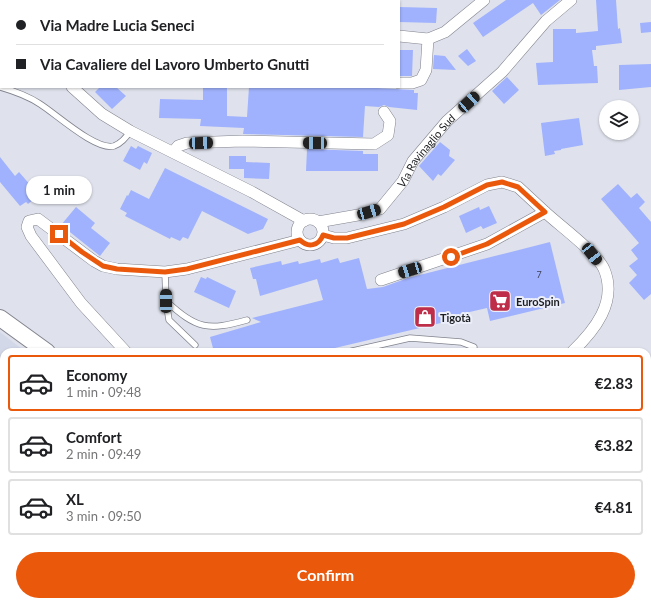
<!DOCTYPE html>
<html lang="en">
<head>
<meta charset="utf-8">
<style>
  :root { --surface:#fff; --page:#f2f2f2; --text:#202124; --muted:#757577; --line:#e0e0e0; --accent:#ea580c }
  body { margin:0; font-family:Lato,sans-serif; background:var(--page); color:var(--text); height:100vh; display:flex; flex-direction:column; font-size:15px; white-space:nowrap }
  * { box-sizing:border-box; margin:0 }
  p { font-size:13px; color:var(--muted) }
  .icon { flex:none; width:22px; height:22px; fill:none; stroke:currentColor; stroke-width:2; stroke-linecap:round; stroke-linejoin:round }
  .map { position:relative; flex:1; overflow:hidden }
  .details { position:absolute; left:0px; top:348px; width:651px; height:258px; display:flex; flex-direction:column; background:var(--surface); border-radius:12px 12px 0 0; box-shadow:0 1px 3px #0004 }
  .details>* { flex:none }
  .guide { position:absolute; left:0px; top:0px; width:400px; height:88px; box-shadow:0 1px 3px #0004; display:grid; align-content:center; height:88px; padding:0 16px; background:var(--surface) }
  .buttons { position:absolute; left:599px; top:100px; display:grid; gap:8px }
  .buttons a { display:grid; place-items:center; width:40px; height:40px; border-radius:50%; background:var(--surface); box-shadow:0 1px 3px #0004; font-size:20px }
  .end { position:absolute; width:18px; height:18px; margin:-9px; border:5px solid #ea580c; background:#fff; box-shadow:0 0 0 2px #fff }
  .from { border-radius:50% }
  .bubble { position:absolute; height:28px; border-radius:14px; background:var(--surface); box-shadow:0 1px 3px #0004; font-size:13px; font-weight:700; line-height:28px; text-align:center }
  .car { position:absolute; width:12px; height:24px; margin:-12px -6px; border-radius:5px; box-shadow:0 0 3px 1px #0007; background:linear-gradient(#222 24%,#8ab4d8 0 40%,#222 0 76%,#8ab4d8 0 86%,#222 0) }
  .guide b { display:flex; align-items:center; gap:14px; height:38px; font-size:15px }
  .guide b+b { border-top:1px solid var(--line) }
  .guide i { width:10px; height:10px; background:var(--text) }
  ul { padding:7px 0 0; list-style:none }
  li { display:flex; align-items:center; gap:12px; height:56px; margin:0 8px 6px; padding:0 8px; border:2px solid var(--line); border-radius:4px }
  li div { flex:1 }
  li b { display:block; font-size:15px }
  li em { font-style:normal; font-weight:700 }
  li.selected { border-color:var(--accent) }
  li>.icon { width:36px; height:36px; stroke-width:1.5 }
  .cta { display:flex; gap:8px; margin-top:auto; padding:8px 16px }
  .cta a { flex:1; height:46px; border-radius:24px; background:var(--accent); color:#fff; font-size:16px; font-weight:700; line-height:46px; text-align:center }
  .map>svg:first-child { display:block }
  .built { fill:#d3d8e9 }
  .green { fill:#a5bd70 }
  .lines { fill:none; stroke-linecap:round; stroke-linejoin:round }
  .stream { stroke:#6ecff9; stroke-width:4 }
  .building { fill:#a0b2fd }
  .service-casing { stroke:#81838d; stroke-width:7 }
  .minor-casing { stroke:#81838d; stroke-width:12 }
  .secondary-casing { stroke:#81838d; stroke-width:18 }
  .service { stroke:#fff; stroke-width:5.5 }
  .minor { stroke:#fff; stroke-width:11 }
  .secondary { stroke:#fff; stroke-width:16 }
  .route { stroke:#ea580c; stroke-width:5 }
  .labels { text-anchor:middle; dominant-baseline:central; stroke-width:4; stroke-linejoin:round; paint-order:stroke }
  .number-label { font-size:9px; fill:#3d4257 }
  .street-label { font-size:11px; fill:#1c1d20; stroke:#eceffa }
  .poi-label { font-size:11px; font-weight:bold; fill:#1c1d20; stroke:#eceffa; text-anchor:start }
</style>
</head>
<body>
<div class="map">
<svg width="651" height="606" viewBox="0 0 651 606">
  <rect width="100%" height="100%" fill="#dfe2ec"/>
  <path class="built" d="M0,332L26,352H4V505L0,503Z
    M223,602H633L644,606H237Z"/>
  <path class="green" d="M0,534L4,536V602H139L148,606H0Z
    M647,538L651,540V573L647,572Z"/>
  <g class="lines">
    <path class="stream" d="M0,512L4,514
      M164,602L190,606"/>
  </g>
  <path class="building" d="M506,0H560L541,15L533,3L483,37L473,23Z
    M596,0H616L618,29L620,28L622,43L596,46V50H592L594,66H597L598,83L538,85L536,63L553,62V29H576V33L598,31Z
    M399,7L437,8L436,23L399,22Z
    M651,22V32L641,33L640,23Z
    M467,49L476,61L468,66L458,56Z
    M399,50H413L412,76H399Z
    M434,55L445,56L456,70L433,69Z
    M651,64V87L619,90V65Z
    M507,77L519,90L504,104L492,91Z
    M100,87H116L126,96L112,109L95,92Z
    M203,87H227V116L247,117L249,87H358L414,90V93H418L417,110L389,107L384,105L379,107L365,106L363,137L243,134L244,128L200,126L201,119L159,118L160,99L203,100Z
    M579,118L583,145L561,149V150L554,151L555,154L545,156L541,123Z
    M440,142L450,150L449,156L455,160L441,176L438,174L433,181L419,166Z
    M131,146L136,149L138,146L152,153L147,164L144,162L140,170L123,161Z
    M307,149L363,151V154H378V171H306Z
    M229,156H246V162L270,163L269,179L244,178V169H229Z
    M0,157L15,176L19,172L39,195L28,204L26,202L20,206L0,182Z
    M165,168L268,219L263,229L248,234L202,211L188,239L183,237L180,241L171,237L170,239L125,216L127,213L120,209L127,195L128,196L131,190L149,199Z
    M618,184L631,198L637,193L645,202L639,208L651,222V294L644,300L629,283L637,275L629,266L638,259L631,250L639,243L601,199Z
    M489,206L497,223L483,229L481,226L466,233L459,216L479,207L480,210Z
    M76,207L95,223L91,228L110,243L100,256L61,225Z
    M550,242L565,303L490,321L487,308L461,314L462,318L318,352H214L210,337L261,322L252,318L323,300L317,279L260,296L256,279H253L250,268L281,261L282,265L298,261L299,264L320,259L321,263L338,258L340,263L359,258L367,289L383,287L408,278Z
    M201,277L206,279L207,277L236,291L229,308L194,292Z"/>
  <g class="lines">
    <g class="service-casing">
      <path id="service" d="M0,87C14,91 28,96 40,104C56,114 96,151 114,146C122,143 126,138 130,131
        M165,272L166,301L169,320L195,345
        M166,301C197,329 207,331 247,320
        M348,352L410,338L461,342L474,347L473,352"/>
    </g>
    <g class="minor-casing">
      <g id="minor">
        <path d="M399,36L428,39L445,32L484,0"/>
        <path d="M399,83H412L421,80L426,70L428,39"/>
        <path d="M72,87L102,114L130,131L252,192L304,221"/>
        <path d="M173,152L178,146L187,143L242,141L374,144L388,135L390,121L384,112"/>
        <circle cx="310" cy="232" r="13"/>
        <path id="s1" d="M318,222L358,215L380,209L403,181L413,161L447,121L502,72L546,21L571,0"/>
        <path d="M323,235L334,238H347L404,224L444,207L487,185L502,182L518,187L545,212"/>
        <path d="M381,280L487,244L545,212C560,226 596,252 604,269C618,302 594,331 572,352"/>
        <path d="M126,352L81,303L31,236L27,227L29,221L38,219L94,261L103,266L117,269L165,272L187,269L300,240"/>
      </g>
    </g>
    <g class="secondary-casing">
      <path id="secondary" d="M0,318L47,352
        M647,448L651,450
        M647,525L651,527
        M647,589L651,590"/>
    </g>
    <use href="#service" class="service"/>
    <use href="#minor" class="minor"/>
    <use href="#secondary" class="secondary"/>
  </g>
  <g class="lines">
    <path class="route" d="M59,234L82,252L103,266L117,269L165,272L187,269L300,240C308,248 319,246 323,235L334,238H347L404,224L444,207L487,185L502,182L518,187L545,212L487,244L451,257"/>
  </g>
  <defs>
    <g id="supermarket-square" transform="scale(1.15)"><rect x="-9" y="-9" width="18" height="18" rx="4" fill="#bf2e49" stroke="#eceffa"/><path d="M-6-5.5h2.5l.6 2H6L4.5 2H-2.5L-4.4-4H-6ZM-1.5 3.2a1.3 1.3 0 1 0 .1 0ZM3 3.2a1.3 1.3 0 1 0 .1 0Z" fill="#fff"/></g>
    <g id="shop-square" transform="scale(1.15)"><rect x="-9" y="-9" width="18" height="18" rx="4" fill="#bf2e49" stroke="#eceffa"/><path d="M-5-2.5h2.3a2.7 3.5 0 0 1 5.4 0H5L5.5 6h-11ZM-1.5-2.5h3a1.5 2.3 0 0 0-3 0Z" fill="#fff"/></g>
  </defs>
  <g fill-rule="evenodd">
    <use href="#supermarket-square" x="500" y="301"/>
    <use href="#shop-square" x="425" y="317"/>
  </g>
  <g class="labels">
    <g class="number-label">
      <text x="539" y="274">7</text>
    </g>
    <g class="street-label">
      <text stroke="none"><textPath href="#s1" startOffset="138">Via Ravinaglio Sud</textPath></text>
    </g>
    <g class="poi-label">
      <text x="516" y="301">EuroSpin</text>
      <text x="440" y="317">Tigotà</text>
    </g>
  </g>
</svg>
<div class="buttons">
<a><svg class="icon" aria-label="layers" viewBox="0 0 24 24"><path d="M12 4l9 5-9 5-9-5zM3 14l9 5 9-5"/></svg></a>
</div>
<i class="end from" style="left:451px;top:257px"></i>
<i class="end" style="left:59px;top:234px"></i>
<div class="bubble" style="left:26px;top:176px;width:66px">1 min</div>
<i class="car" style="left:469px;top:102px;rotate:48deg"></i>
<i class="car" style="left:201px;top:143px;rotate:88deg"></i>
<i class="car" style="left:315px;top:143px;rotate:271deg"></i>
<i class="car" style="left:369px;top:212px;rotate:74deg"></i>
<i class="car" style="left:592px;top:254px;rotate:142deg"></i>
<i class="car" style="left:410px;top:270px;rotate:253deg"></i>
<i class="car" style="left:166px;top:301px;rotate:0deg"></i>
<div class="guide">
<b><i class="from"></i>Via Madre Lucia Seneci</b>
<b><i></i>Via Cavaliere del Lavoro Umberto Gnutti</b>
</div>
<section class="details">
<ul>
<li class="selected"><svg class="icon" aria-label="car" viewBox="0 0 24 24"><path d="M5 17H2v-5l4-1 3-4h7l3 4 3 1v5h-3M9 17h6M6 11h13"/><circle cx="7" cy="17" r="2"/><circle cx="17" cy="17" r="2"/></svg><div><b>Economy</b><p>1 min · 09:48</p></div><em>€2.83</em></li>
<li><svg class="icon" aria-label="car" viewBox="0 0 24 24"><path d="M5 17H2v-5l4-1 3-4h7l3 4 3 1v5h-3M9 17h6M6 11h13"/><circle cx="7" cy="17" r="2"/><circle cx="17" cy="17" r="2"/></svg><div><b>Comfort</b><p>2 min · 09:49</p></div><em>€3.82</em></li>
<li><svg class="icon" aria-label="car" viewBox="0 0 24 24"><path d="M5 17H2v-5l4-1 3-4h7l3 4 3 1v5h-3M9 17h6M6 11h13"/><circle cx="7" cy="17" r="2"/><circle cx="17" cy="17" r="2"/></svg><div><b>XL</b><p>3 min · 09:50</p></div><em>€4.81</em></li>
</ul>
<div class="cta"><a>Confirm</a></div>
</section>
</div>
</body>
</html>
